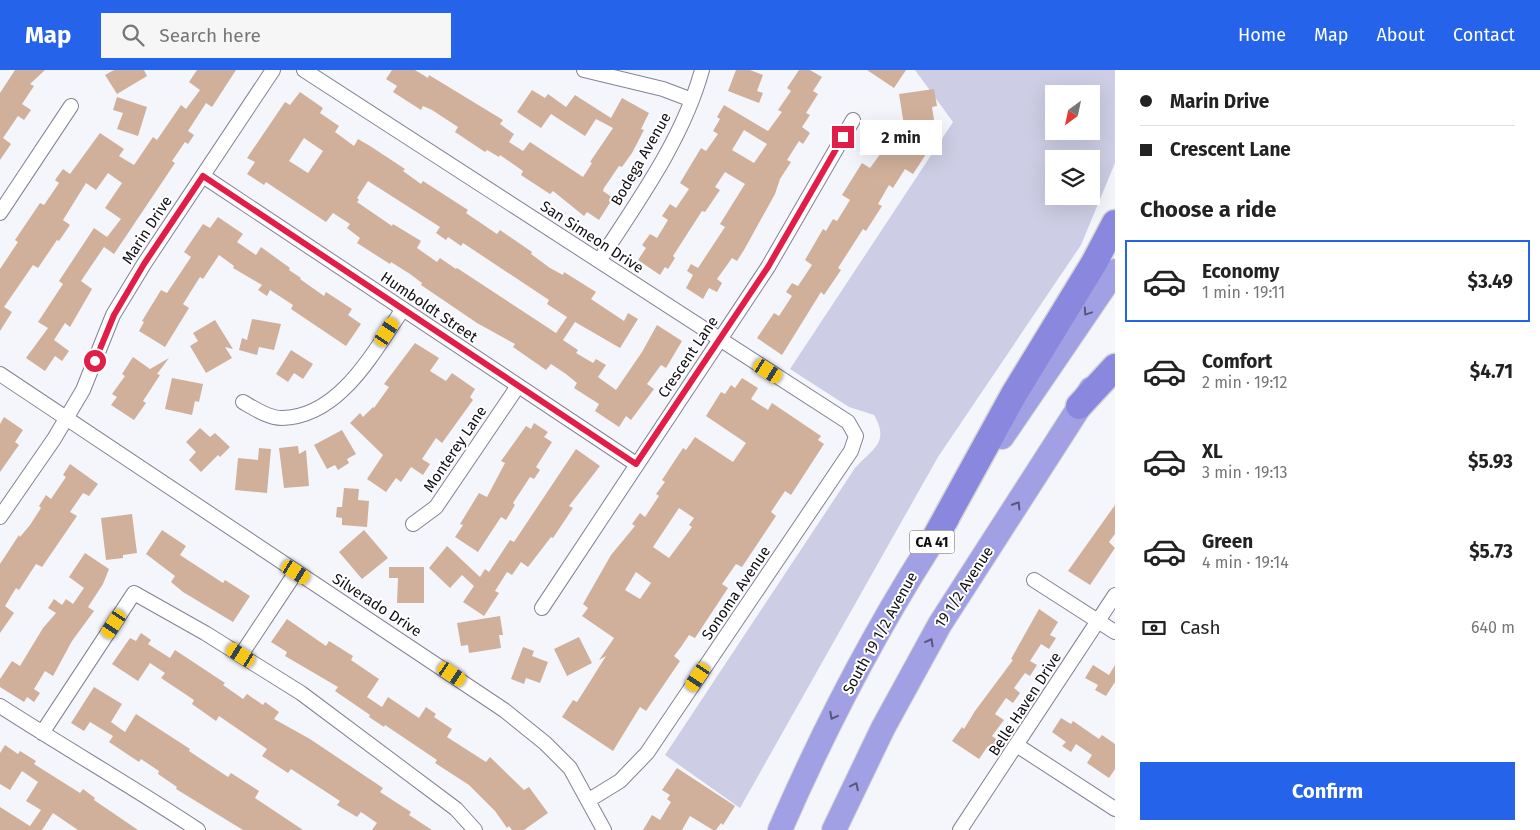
<!DOCTYPE html>
<html lang="en">
<head>
<meta charset="utf-8">
<style>
  :root { --surface:#fff; --page:#f6f6f6; --text:#222; --muted:#767676; --line:#e0e0e0; --accent:#2563eb }
  body { margin:0; font-family:"Fira Sans",sans-serif; background:var(--page); color:var(--text); height:100vh; display:flex; flex-direction:column; font-size:19px; white-space:nowrap }
  * { box-sizing:border-box; margin:0 }
  p { font-size:16px; color:var(--muted) }
  .icon { flex:none; width:28px; height:28px; fill:none; stroke:currentColor; stroke-width:2; stroke-linecap:round; stroke-linejoin:round }
  .map { position:relative; flex:1; overflow:hidden }
  .details { display:flex; flex-direction:column; background:var(--surface); width:425px }
  .details>* { flex:none }
  .guide { display:grid; align-content:center; height:110px; padding:0 25px; background:var(--surface) }
  .needle { width:32px; rotate:213deg }
  .controls { position:absolute; left:1045px; top:15px; display:grid; gap:10px }
  .controls a { display:grid; place-items:center; width:55px; height:55px; border-radius:0px; background:var(--surface); box-shadow:0 5px 20px #0002; font-size:25px }
  .end { position:absolute; width:22px; height:22px; margin:-11px; border:6px solid #e11d48; background:#fff; box-shadow:0 0 0 2px #fff }
  .from { border-radius:50% }
  .bubble { position:absolute; height:35px; border-radius:0px; background:var(--surface); box-shadow:0 5px 20px #0002; font-size:16px; font-weight:700; line-height:35px; text-align:center }
  .car { position:absolute; width:15px; height:30px; margin:-15px -8px; border-radius:6px; box-shadow:0 0 4px 1px #0007; background:linear-gradient(#f5c518 24%,#345 0 40%,#f5c518 0 76%,#345 0 86%,#f5c518 0) }
  .guide b { display:flex; align-items:center; gap:18px; height:48px; font-size:19px }
  .guide b+b { border-top:1px solid var(--line) }
  .guide i { width:12px; height:12px; background:var(--text) }
  ul { padding:0; list-style:none }
  li { display:flex; align-items:center; gap:15px; height:82px; margin:0 10px 8px; padding:0 15px; border:2px solid transparent; border-radius:0px }
  li div { flex:1 }
  li b { display:block; font-size:19px }
  li em { font-style:normal; font-weight:700 }
  li.current { border-color:var(--accent) }
  li>.icon { width:45px; height:45px; stroke-width:1.5 }
  h2 { padding:0 25px; font-size:22px; line-height:60px }
  .pay { display:flex; align-items:center; gap:12px; height:55px; padding:0 25px; font-size:19px }
  .pay p { margin-inline-start:auto }
  .cta { display:flex; gap:10px; margin-top:auto; padding:10px 25px }
  .cta a { flex:1; height:58px; border-radius:0px; background:var(--accent); color:#fff; font-size:20px; font-weight:700; line-height:58px; text-align:center }
  header { display:flex; align-items:center; gap:30px; box-sizing:border-box; height:70px; padding:0 25px; background:var(--accent); color:#fff }
  header strong { font-size:24px }
  nav { display:flex; gap:28px; margin-inline-start:auto; font-size:18px }
  .search { width:350px; height:45px; background:var(--page); display:flex; align-items:center; gap:12px; box-sizing:border-box; padding:0 18px; border-radius:0px; color:var(--muted); font-size:19px }
  main { display:flex; flex:1; min-height:0 }
  .map>svg:first-child { display:block }
  .green { fill:#cdcde5; fill-rule:evenodd }
  .building { fill:#d0b09b; fill-rule:evenodd }
  .lines { fill:none; stroke-linecap:round; stroke-linejoin:round }
  .minor-casing { stroke:#828394; stroke-width:16 }
  .trunk-casing { stroke:#d4d4d5; stroke-width:26 }
  .motorway-casing { stroke:#d4d4d5; stroke-width:29 }
  .minor { stroke:#fff; stroke-width:14 }
  .trunk { stroke:#a2a0e4; stroke-width:24 }
  .motorway { stroke:#8a88de; stroke-width:26 }
  .oneway { stroke:#58577c }
  .route { stroke:#e11d48; stroke-width:6 }
  .labels { text-anchor:middle; dominant-baseline:central; stroke-width:4; stroke-linejoin:round; paint-order:stroke }
  .shield { fill:#fff; stroke:#56565a; stroke-width:1 }
  .shield-label { font-size:14px; font-weight:bold; fill:#0e0e14 }
  .street-label { font-size:15px; fill:#0e0e14; stroke:#fff }
</style>
</head>
<body>
<header>
<strong>Map</strong>
<div class="search"><svg class="icon" aria-label="search" viewBox="0 0 24 24"><circle cx="10" cy="10" r="6"/><path d="M15 15l6 6"/></svg>Search here</div>
<nav><a>Home</a><a>Map</a><a>About</a><a>Contact</a></nav>
</header>
<main>
<div class="map">
<svg width="1115" height="760" viewBox="0 0 1115 760">
  <rect width="100%" height="100%" fill="#f5f5fc"/>
  <path class="green" d="M915,0H1115V93L1081,175L938,387L740,738L665,685L855,398C873,378 890,373 874,345L849,337L790,299L953,52ZM1054,24H1091V61H1054ZM1054,89H1091V126H1054Z"/>
  <path class="building" d="M15,0H45L30,14L34,16L22,34L31,40L24,50L18,46L3,68L11,74L0,90V23Z
    M114,0H144L147,6L117,24L105,5Z
    M197,0H236L212,37L206,33L188,61L194,65L188,74L185,72L172,91L175,93L114,184L104,177L81,211L92,219L70,257L65,253L54,270L69,281L62,291L55,286L45,301L26,288L48,258L38,252L63,214L59,211L94,158L107,167L121,149L105,138L122,113L108,103L96,120L86,113L63,150L70,155L59,171L57,170L38,198L33,195L4,237L12,242L0,261V199L18,172L15,170L40,133L44,135L59,113L55,110L63,99L70,104L100,63L124,79L119,86L134,95L153,67L157,70L181,35L186,39L200,20L189,12Z
    M392,0H415L428,8L429,5L503,50L500,54L514,64L509,72L523,81L530,72L583,107L592,93L590,92L613,58L596,49L585,66L551,44L541,58L517,42L532,20L545,28L548,24L566,37L575,25L611,48L622,28L649,43L641,59L644,60L632,83L622,97L619,96L604,118L603,121L613,128L599,150L587,142L584,146L553,121L550,124L530,111L521,105L523,101L500,85L499,87L487,80L485,82L455,62L458,57L432,40L423,36L421,40L393,22L397,16L386,9Z
    M736,0H750L763,5L757,21L763,23L759,33L728,21Z
    M799,0H810L822,7L813,21L818,24L806,43L810,45L802,57L810,63L803,74L799,71L787,90L791,92L780,109L775,124L744,180L737,191L732,188L717,209L722,213L717,222L709,218L703,229L686,218L693,205L687,201L691,194L698,198L725,157L720,154L745,114L725,102L715,117L720,120L705,142L702,141L673,186L675,188L668,199L665,197L660,205L638,190L646,178L642,175L650,164L657,168L668,150L662,146L670,134L676,138L689,119L680,113L701,78L706,81L718,64L713,61L720,49L717,47L724,35L768,61L782,42L778,40L791,21L787,18ZM744,60L767,74L754,93L732,80Z
    M867,0H906L894,18Z
    M934,19L937,36L932,37L934,50L904,55L899,24Z
    M300,22L323,38L320,43L339,56L335,62L354,76L358,69L370,76L405,99L403,101L421,114L423,111L468,140L466,143L497,164L500,160L532,182L531,184L550,198L563,205L564,202L596,222L591,229L624,251L628,243L638,249L620,278L575,252L563,270L578,280L576,283L593,293L596,289L606,295L598,307L616,320L642,282L657,255L682,271L666,298L661,295L647,314L654,319L631,350L626,346L619,357L595,341L599,334L574,318L577,313L566,304L551,294L546,300L513,277L515,274L477,253L421,215L422,213L410,204L391,192L390,194L357,173L360,168L347,158L350,154L333,143L326,152L266,112L264,115L247,104L255,92L247,88L285,32L290,35ZM304,68L323,81L308,103L289,91ZM368,111L440,157L436,163L446,170L448,167L461,176L463,173L549,230L547,234L567,247L556,263L457,198L456,199L440,188L437,192L417,178L421,171L393,154L392,156L357,132L359,130L357,128Z
    M117,27L147,37L138,66L117,59L123,43L113,40Z
    M905,62L930,78L913,104L905,99L893,118L889,115L878,134L882,136L866,161L863,159L838,198L841,200L824,225L821,222L782,285L757,268L774,243L779,246L792,226L786,222L792,213L798,216L812,195L805,190L823,159L826,161L833,149L837,151L850,130L842,125L862,93L870,98L892,68L908,79Z
    M218,147L243,164L237,172L256,185L261,177L290,198L289,200L301,208L300,209L324,226L326,222L352,239L348,245L361,254L346,276L291,239L293,235L270,220L267,226L258,220L262,215L233,198L234,196L219,185L203,209L200,207L183,234L189,238L165,277L139,261L144,252L142,251L161,220L167,223L191,187L184,182L203,154L210,158Z
    M252,249L281,254L274,280L259,277L257,285L239,280L242,268L247,270Z
    M215,250L233,279L225,277L232,288L206,303L190,276L198,271L193,263Z
    M415,273L439,288L430,301L446,311L452,303L475,319L470,327L473,330L442,373L436,368L422,389L430,394L423,405L411,397L401,412L396,408L386,422L367,409L383,385L350,353L360,343L363,347L373,337L374,338L389,317L384,314Z
    M291,280L313,294L303,309L294,303L288,312L276,304Z
    M133,287L150,299L169,288L157,304L160,305L143,331L146,333L134,350L111,335L117,327L112,324L125,306L122,304Z
    M172,308L203,314L199,332L195,331L192,345L165,339Z
    M742,308L758,318L751,329L768,340L772,333L821,366L818,370L824,374L791,425L785,421L771,442L776,446L742,497L736,494L722,514L728,518L695,568L689,565L681,577L674,586L680,591L646,641L640,637L613,681L562,647L573,630L577,632L591,610L606,586L599,590L614,568L582,546L588,538L583,534L611,485L635,456L632,454L640,443L645,447L659,426L656,424L665,412L662,410L683,378L686,380L695,367L733,392L746,373L706,346L721,322L725,324L731,315L735,318ZM679,438L694,448L689,455L692,457L669,488L653,477ZM636,502L651,513L640,529L625,520Z
    M4,347L23,360L15,372L19,375L0,402V354Z
    M534,353L548,362L544,367L552,372L536,397L540,400L534,409L530,407L513,433L515,435L506,450L501,447L478,482L455,467L463,455L460,454L479,423L487,427L505,393L501,391L526,356L531,359Z
    M200,358L210,367L215,363L230,377L220,387L218,385L201,402L189,390L196,382L186,372Z
    M342,360L356,384L347,389L349,393L338,400L335,395L327,399L314,375Z
    M298,376L299,384L306,380L309,416L284,418L279,378Z
    M259,378L271,379L267,423L235,420L238,388L258,390Z
    M576,379L600,396L569,436L573,438L553,468L551,467L528,497L521,492L512,505L507,502L495,521L499,523L484,546L463,532L474,516L462,505L450,518L429,498L447,476L480,507L485,499L489,502L510,470L514,472Z
    M70,394L98,414L89,426L83,423L70,442L77,446L42,497L36,494L19,520L16,518L5,536L14,543L0,563V494L19,465L20,467L30,455L41,438L39,436L46,425L51,429L66,407L63,405Z
    M344,418L359,419L358,430L369,431L367,457L342,455V448L336,447L337,437H342Z
    M1115,435V464L1109,472L1115,478L1090,515L1068,501Z
    M132,444L137,483L123,485V488L106,490L101,448Z
    M162,460L186,476L180,485L223,513L225,510L250,526L233,552L183,522L171,512L175,506L146,484Z
    M364,460L388,488L362,509L339,482Z
    M85,483L109,499L103,514L88,537L94,541L72,571L53,606L45,601L34,619L40,623L34,632L27,627L24,632L0,617V609L12,591L20,596L43,558L56,543L48,538L54,529L62,535L66,529L73,534L84,518L69,507Z
    M389,497H424V533H397L398,508H389Z
    M1039,539L1058,552L1050,565L1056,568L1049,579L1041,574L1030,591L1037,595L1030,606L1025,603L1014,618L1020,623L1013,633L1006,628L995,644L1004,650L992,666L1002,673L996,682L988,676L979,689L952,671L962,657L964,659L975,641L1013,590L1011,589Z
    M500,546L503,565H499L501,578L469,583L468,575L461,576L457,553Z
    M287,549L326,576L329,571L353,586L351,590L379,609L367,627L382,637L388,627L419,648L426,637L436,644L434,647L452,659L447,667L486,692L490,687L524,720L529,717L548,743L524,760H512L509,756L507,758L495,741L469,715L435,693L437,690L385,655L384,657L369,647L370,645L335,621L338,617L285,586L287,582L271,572Z
    M141,563L151,570L148,574L170,588L175,580L225,613L223,615L243,629L247,624L263,635L265,632L279,642L274,649L310,669L383,718L380,722L411,742L409,745L432,760H372L377,753L361,742L357,747L337,735L340,731L291,699L288,703L262,686L267,679L219,646L216,651L192,634L194,630L161,608L165,603L150,593L138,611L112,594L130,568L136,571Z
    M579,567L592,593L567,606L554,579Z
    M523,577L534,581L532,586L548,592L540,613L526,608L524,614L511,609Z
    M1093,595L1109,605L1115,595V612L1106,626L1095,620L1098,615L1085,608Z
    M94,617L122,634L111,652L125,662L136,644L190,679L189,681L228,707L231,703L259,721L255,728L303,760H243L176,719L177,717L158,704L159,701L141,689L139,692L109,672L113,666L90,652L84,661L71,653Z
    M1061,648L1071,654L1073,651L1099,669L1102,665L1115,674V699L1109,708L1087,693L1092,685L1076,674L1071,682L1062,676L1066,672L1052,662Z
    M5,675L18,684L20,681L36,691L34,694L80,723L83,719L95,728L94,730L138,760H78L53,743L42,760H0V737L30,756L41,740L26,731L38,712L22,701L10,720L0,714V683Z
    M677,698L735,736L723,755L721,753L716,760H713L690,746L682,760H643L652,745L660,750L671,732L667,729L670,725L662,720Z"/>
  <g class="lines">
    <g class="minor-casing">
      <path id="minor" d="M304,0L848,352L856,366L851,381L647,683L620,711L589,730
        M584,0L663,19L692,30
        M203,106L636,394
        M0,143L71,36
        M599,191C638,131 683,69 702,0
        M0,304L504,640L545,673L570,698L604,760
        M243,332C255,339 269,348 282,348C340,347 374,281 403,239
        M0,447L54,369L83,320L113,245L144,194L273,0
        M413,454L436,437L518,316
        M1034,510L1115,562
        M542,538L768,197L853,50
        M241,585L296,502
        M0,636C65,678 133,717 198,760
        M42,663L134,523L205,563L301,623L456,739L475,760
        M1018,676L1115,739
        M960,760L1115,525"/>
    </g>
    <g class="trunk-casing">
      <path id="trunk" d="M1002,367L1115,201
        M780,760C827,652 882,547 947,449
        M834,760L883,658L940,554L1091,319"/>
    </g>
    <g class="motorway-casing">
      <path id="motorway" d="M1079,336L1115,297
        M936,466L1014,324L1094,193L1115,153"/>
    </g>
    <use href="#minor" class="minor"/>
    <use href="#trunk" class="trunk"/>
    <use href="#motorway" class="motorway"/>
  </g>
  <defs><path id="oneway-chevron" d="M-2-3.5L2.5 0L-2 3.5" fill="none" stroke-width="1.6" stroke-linecap="round" stroke-linejoin="round" transform="scale(1.25)"/></defs>
  <g class="oneway">
    <use href="#oneway-chevron" transform="translate(1087 242) rotate(124)"/>
    <use href="#oneway-chevron" transform="translate(1017 435) rotate(-58)"/>
    <use href="#oneway-chevron" transform="translate(930 572) rotate(-61)"/>
    <use href="#oneway-chevron" transform="translate(833 646) rotate(118)"/>
    <use href="#oneway-chevron" transform="translate(855 716) rotate(-64)"/>
  </g>
  <g class="lines">
    <path class="route" d="M95,291L114,245L144,194L203,106L636,394L768,197L843,67"/>
  </g>
  <g class="labels">
    <rect class="shield" x="909.5" y="460.5" width="45" height="23" rx="4"/>
    <g class="shield-label">
      <text x="932" y="472">CA 41</text>
    </g>
    <g class="street-label">
      <text transform="translate(641 89) rotate(-60)">Bodega Avenue</text>
      <text transform="translate(147 160) rotate(-57)">Marin Drive</text>
      <text transform="translate(592 167) rotate(33)">San Simeon Drive</text>
      <text transform="translate(429 237) rotate(34)">Humboldt Street</text>
      <text transform="translate(688 287) rotate(-56)">Crescent Lane</text>
      <text transform="translate(455 379) rotate(-56)">Monterey Lane</text>
      <text transform="translate(964 517) rotate(-57)">19 1/2 Avenue</text>
      <text transform="translate(736 523) rotate(-56)">Sonoma Avenue</text>
      <text transform="translate(377 535) rotate(33)">Silverado Drive</text>
      <text transform="translate(880 563) rotate(-61)">South 19 1/2 Avenue</text>
      <text transform="translate(1025 634) rotate(-57)">Belle Haven Drive</text>
    </g>
  </g>
</svg>
<div class="controls">
<a><svg class="needle" viewBox="-14 -14 28 28"><path d="M0-13l5 13h-10z" fill="#e53935"/><path d="M0 13l5-13h-10z" fill="#767676"/></svg></a>
<a><svg class="icon" aria-label="layers" viewBox="0 0 24 24"><path d="M12 4l9 5-9 5-9-5zM3 14l9 5 9-5"/></svg></a>
</div>
<i class="end from" style="left:95px;top:291px"></i>
<i class="end" style="left:843px;top:67px"></i>
<div class="bubble" style="left:860px;top:50px;width:82px">2 min</div>
<i class="car" style="left:387px;top:262px;rotate:33deg"></i>
<i class="car" style="left:768px;top:301px;rotate:123deg"></i>
<i class="car" style="left:296px;top:502px;rotate:123deg"></i>
<i class="car" style="left:114px;top:554px;rotate:213deg"></i>
<i class="car" style="left:241px;top:585px;rotate:303deg"></i>
<i class="car" style="left:452px;top:604px;rotate:124deg"></i>
<i class="car" style="left:698px;top:607px;rotate:214deg"></i>
</div>
<section class="details">
<div class="guide">
<b><i class="from"></i>Marin Drive</b>
<b><i></i>Crescent Lane</b>
</div>
<h2>Choose a ride</h2>
<ul>
<li class="current"><svg class="icon" aria-label="car" viewBox="0 0 24 24"><path d="M5 17H2v-5l4-1 3-4h7l3 4 3 1v5h-3M9 17h6M6 11h13"/><circle cx="7" cy="17" r="2"/><circle cx="17" cy="17" r="2"/></svg><div><b>Economy</b><p>1 min · 19:11</p></div><em>$3.49</em></li>
<li><svg class="icon" aria-label="car" viewBox="0 0 24 24"><path d="M5 17H2v-5l4-1 3-4h7l3 4 3 1v5h-3M9 17h6M6 11h13"/><circle cx="7" cy="17" r="2"/><circle cx="17" cy="17" r="2"/></svg><div><b>Comfort</b><p>2 min · 19:12</p></div><em>$4.71</em></li>
<li><svg class="icon" aria-label="car" viewBox="0 0 24 24"><path d="M5 17H2v-5l4-1 3-4h7l3 4 3 1v5h-3M9 17h6M6 11h13"/><circle cx="7" cy="17" r="2"/><circle cx="17" cy="17" r="2"/></svg><div><b>XL</b><p>3 min · 19:13</p></div><em>$5.93</em></li>
<li><svg class="icon" aria-label="car" viewBox="0 0 24 24"><path d="M5 17H2v-5l4-1 3-4h7l3 4 3 1v5h-3M9 17h6M6 11h13"/><circle cx="7" cy="17" r="2"/><circle cx="17" cy="17" r="2"/></svg><div><b>Green</b><p>4 min · 19:14</p></div><em>$5.73</em></li>
</ul>
<div class="pay"><svg class="icon" aria-label="cash" viewBox="0 0 24 24"><path d="M3 7h18v10H3z"/><circle cx="12" cy="12" r="2"/></svg>Cash<p>640 m</p></div>
<div class="cta"><a>Confirm</a></div>
</section>
</main>
</body>
</html>
